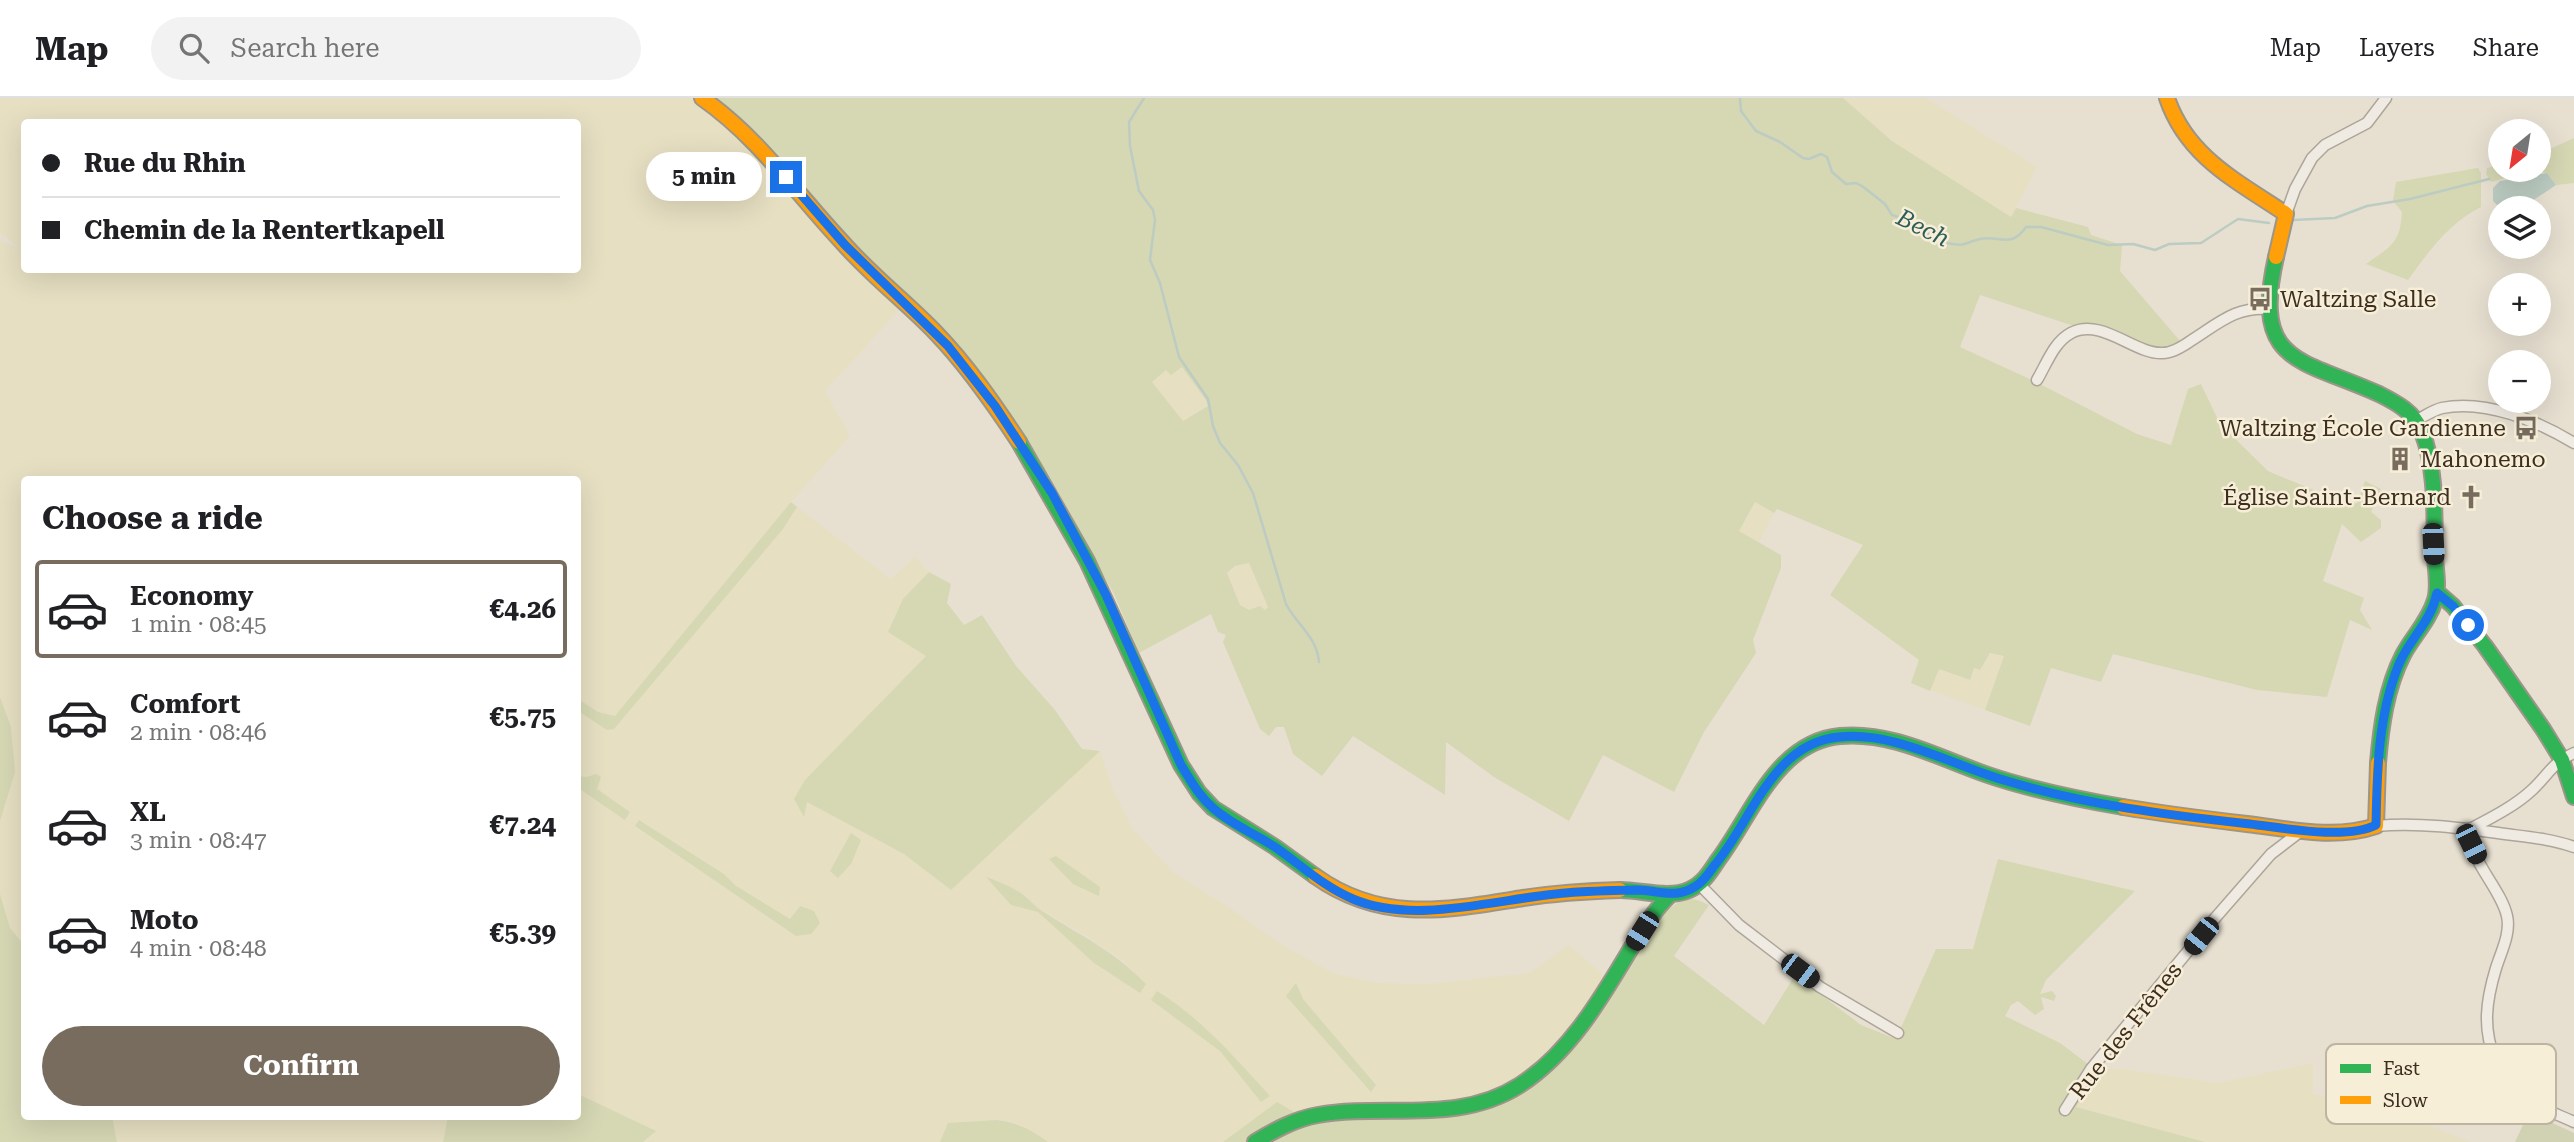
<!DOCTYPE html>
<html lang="en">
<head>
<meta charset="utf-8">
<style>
  :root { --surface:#fff; --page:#f2f2f2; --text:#202124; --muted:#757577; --line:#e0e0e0; --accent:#786c5e }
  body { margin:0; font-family:"Roboto Serif",serif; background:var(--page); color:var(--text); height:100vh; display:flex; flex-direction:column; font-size:26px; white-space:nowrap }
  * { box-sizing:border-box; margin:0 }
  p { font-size:23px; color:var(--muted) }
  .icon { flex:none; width:38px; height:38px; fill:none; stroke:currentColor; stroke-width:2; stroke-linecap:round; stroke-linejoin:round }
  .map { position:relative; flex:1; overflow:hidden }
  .details { position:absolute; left:21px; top:378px; width:560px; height:644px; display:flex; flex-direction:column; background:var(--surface); border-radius:7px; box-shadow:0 7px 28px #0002 }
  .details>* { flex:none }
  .banner { position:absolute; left:21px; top:21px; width:560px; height:154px; border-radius:7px; box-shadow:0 7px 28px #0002; display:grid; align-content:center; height:154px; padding:0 21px; background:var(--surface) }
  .needle { width:46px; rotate:210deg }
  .tools { position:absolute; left:2488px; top:21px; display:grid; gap:14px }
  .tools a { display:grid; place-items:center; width:63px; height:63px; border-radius:50%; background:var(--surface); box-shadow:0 7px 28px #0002; font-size:35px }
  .end { position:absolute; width:32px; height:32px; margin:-16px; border:9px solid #1a73e8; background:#fff; box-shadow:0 0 0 4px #fff }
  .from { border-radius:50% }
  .bubble { position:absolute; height:49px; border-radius:24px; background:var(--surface); box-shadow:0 7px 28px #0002; font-size:23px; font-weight:700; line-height:49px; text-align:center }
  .car { position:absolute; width:21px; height:42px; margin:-21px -10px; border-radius:9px; box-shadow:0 0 5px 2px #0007; background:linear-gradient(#222 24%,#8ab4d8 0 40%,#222 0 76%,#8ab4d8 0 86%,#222 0) }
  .banner b { display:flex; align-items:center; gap:24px; height:66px; font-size:26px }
  .banner b+b { border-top:2px solid var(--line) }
  .banner i { width:18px; height:18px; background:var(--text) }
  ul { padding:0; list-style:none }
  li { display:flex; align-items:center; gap:21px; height:98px; margin:0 14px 10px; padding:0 7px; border:4px solid transparent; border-radius:7px }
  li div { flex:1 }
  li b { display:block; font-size:26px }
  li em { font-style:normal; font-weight:700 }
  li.selected { border-color:var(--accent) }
  li>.icon { width:63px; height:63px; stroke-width:1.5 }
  h2 { padding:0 21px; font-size:32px; line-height:84px }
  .primary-button { display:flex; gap:14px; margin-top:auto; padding:14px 21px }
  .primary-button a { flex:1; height:80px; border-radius:42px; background:var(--accent); color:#fff; font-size:28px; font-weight:700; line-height:80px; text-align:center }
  header { display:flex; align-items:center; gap:42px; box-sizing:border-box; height:98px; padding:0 35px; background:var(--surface); border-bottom:2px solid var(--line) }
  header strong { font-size:33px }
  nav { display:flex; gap:38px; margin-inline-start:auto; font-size:24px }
  .search { width:490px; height:63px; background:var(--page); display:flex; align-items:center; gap:18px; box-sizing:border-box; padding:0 24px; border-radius:38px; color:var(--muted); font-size:26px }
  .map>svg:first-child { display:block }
  .farmland { fill:#e6dfc2; fill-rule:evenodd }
  .green { fill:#d6d7b3; fill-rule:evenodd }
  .cemetery { fill:#d1d1b3 }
  .water { fill:#bcccc2 }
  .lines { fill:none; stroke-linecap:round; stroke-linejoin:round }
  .stream { stroke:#bcccc2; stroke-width:2.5 }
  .street-casing { stroke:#ada599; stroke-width:13 }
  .fast-casing { stroke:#9c958a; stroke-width:18 }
  .slow-casing { stroke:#9c958a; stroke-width:18 }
  .street { stroke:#efebe3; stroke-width:10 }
  .fast { stroke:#30b455; stroke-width:14 }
  .slow { stroke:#ff9f0a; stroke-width:14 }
  .route { stroke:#1a73e8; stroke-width:9 }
  .labels { text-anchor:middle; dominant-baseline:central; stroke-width:5; stroke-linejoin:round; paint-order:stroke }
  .poi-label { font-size:23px; fill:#3d2e20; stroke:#f7eed8; text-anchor:start }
  .street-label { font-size:23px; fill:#3d2e20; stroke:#f7eed8 }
  .water-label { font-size:24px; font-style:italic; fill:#2f5d5a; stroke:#f7eed8 }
  .key { fill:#f7eed8; stroke:#bfb4a1; stroke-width:2 }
  .key-label { font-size:19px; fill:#3d2e20 }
</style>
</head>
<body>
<header>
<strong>Map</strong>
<div class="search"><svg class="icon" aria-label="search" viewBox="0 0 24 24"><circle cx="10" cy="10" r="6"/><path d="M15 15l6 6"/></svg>Search here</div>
<nav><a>Map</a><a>Layers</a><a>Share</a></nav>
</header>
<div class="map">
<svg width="2574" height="1044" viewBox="0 0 2574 1044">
  <rect width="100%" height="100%" fill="#e7e0d1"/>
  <path class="farmland" d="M0,0H693L733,28L902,209L825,293L850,338L791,404L615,618L598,614L578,601V382H24V847L10,830L0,796V723L15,674L11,629L0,599V143L21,151L0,134ZM24,24H578V172H24Z
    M1843,0H1926L2037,69L2011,119L1892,43Z
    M1182,268L1206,302L1208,308L1183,323L1152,284L1166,272Z
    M1755,404L1774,415L1759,444L1739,433Z
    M797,409L891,481L915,459L929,474L903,501L927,557L805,682L804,718L807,704L904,756L951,792L1100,653L1113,691L1133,731L1174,775L1230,810L1282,847L1335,876L1377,885L1427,886L1529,875L1569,847L1607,880L1582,918L1527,973L1501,991L1479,1001L1440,1006L1326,1008L1294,1014L1277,1005L1223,1044H1048L1022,1028L1008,1023L996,1022L948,1025L940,1044H643L655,1033L578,996V691L625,721L630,714L597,691L596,676L587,679L578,678V613L607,632L614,631L783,431ZM640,722L724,776L736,788L790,822L800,808L796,838L636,729ZM987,780L1002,784L1026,798L1040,811L1087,838L1125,864L1145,886L1140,895L1094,865L1038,814ZM1296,886L1303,901L1376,987L1372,993L1287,897ZM1151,902L1173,903L1269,998L1261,1004L1220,953Z
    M1249,465L1268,509L1265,512L1260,508L1249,512L1240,507L1227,474L1232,473L1235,468Z
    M1990,555L2005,559L1985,612L1911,585L1938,571L1969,582L1974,570L1980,572Z
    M2313,965V996L2387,1011L2471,1044H2205L2075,1009L2100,971H2123L2218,985Z
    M112,1019H448L443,1044H117Z"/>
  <path class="green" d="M693,0H1843L1892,43L2011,119L2016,110L2088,129L2091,137L2122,147L2120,173L2181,244L2165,250L2150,249L2107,229L2071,227L1980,197L1960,249L2036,284L2137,336L2171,347L2188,291L2201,286L2220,326L2268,373L2349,407L2357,405L2365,383L2381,391L2371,414L2381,422V430L2361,444L2342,426L2323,483L2364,500L2360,512L2372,532L2350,522L2327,599L2257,592L2113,556L2101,584L2051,570L2030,628L1985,612L2004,558L1990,555L1980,572L1974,570L1970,582L1939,571L1930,593L1911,585L1919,562L1830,497L1863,447L1777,411L1774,415L1755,404L1739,433L1781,457V470L1753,542L1756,555L1704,634L1674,694L1603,657L1569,723L1494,679L1446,644L1445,697L1353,638L1322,678L1293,656L1284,629H1276L1269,638L1260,631L1223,544L1226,537L1218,534L1211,516L1139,555L1114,496L1057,393L998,305L756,52L713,12ZM1182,269L1206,302L1208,308L1183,323L1152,284L1166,272L1171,277ZM1249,465L1268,509L1265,512L1260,508L1249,512L1240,507L1227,475L1235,468Z
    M2574,40V85L2556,87L2547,75L2533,72L2491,84L2486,76L2487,70L2501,67V72H2539V56Z
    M2478,70L2481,75V109C2449,125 2429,153 2408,182L2366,166C2391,148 2400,146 2402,114L2393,103L2396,84Z
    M791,404L797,409L783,431L614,631L607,632L578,613V601L598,614L615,618Z
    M929,474L951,486L947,505L964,527L982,517L1016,568L1055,612L1082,651L1100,653L951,792L904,756L807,704L804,719L794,701L805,682L926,558L888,534L903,501Z
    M0,599L11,629L15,674L0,723Z
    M596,676L601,679L597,691L630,714L625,722L578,690V678L587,679Z
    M639,722L724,776L736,788L790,821L800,808L814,813L820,825L811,836L796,838L635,728Z
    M851,735L861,742L851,766L838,780L830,773Z
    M1056,758L1100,789L1099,798L1073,786L1049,761Z
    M1998,761L2135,793L2046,882L2040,896L2052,893L2056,898L2054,903L2041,899L2044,911L2035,917L2018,903L2011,907L2005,918L2060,945L2088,966L2085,971H2100L2076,1009L2205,1044H1223L1277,1004L1294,1014C1327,1007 1360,1006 1395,1006C1422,1006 1453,1008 1479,1000C1546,981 1618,871 1659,816L1662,817C1679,802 1688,796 1709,807L1674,858L1764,927L1795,877L1861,927L1896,941L1936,851H1973Z
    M986,779C1000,784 1013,789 1025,798C1031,803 1036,809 1042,813C1081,838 1113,852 1146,886L1140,895L1094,865L1038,814L1011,807Z
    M0,796L10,830L24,847V1018L112,1019L117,1044H0Z
    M1296,885L1303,901L1376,987L1371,994L1286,898Z
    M1157,893C1201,920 1236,961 1270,998L1261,1004L1220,953L1151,902Z
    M578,996L656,1033L643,1044H443L448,1019L578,1018Z
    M996,1022C1016,1024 1032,1032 1048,1044H940L948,1025Z"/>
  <path class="cemetery" d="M2529,1014L2574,1035V1044H2515Z"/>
  <path class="water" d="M2547,75L2556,87L2526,107L2501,111L2493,103V90L2500,83Z"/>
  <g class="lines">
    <path class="stream" d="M1144,0L1129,24L1130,48L1139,93L1153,112L1155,122L1150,162L1160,185L1179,259L1208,301L1213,328L1220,345L1238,367L1253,395L1286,506C1297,527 1317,539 1319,564
      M1740,0L1741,13L1756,33L1780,44L1803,60L1809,61L1821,56L1827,59L1832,74L1846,86L1856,85L1862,88L1885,106L1892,117L1905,121L1928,136L1939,135L1947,145C1968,149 1962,145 1980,141C1999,137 2011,151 2026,129H2041L2108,147L2133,146L2155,152L2169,146L2201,145L2238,121L2269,125
      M2293,122L2335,120L2367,108L2410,101L2489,81"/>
    <g class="street-casing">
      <path id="street" d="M2286,116L2295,91L2312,60L2325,47L2367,25L2386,0
        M2037,282C2047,265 2054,244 2071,235C2102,219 2135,257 2163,255C2173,255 2185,247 2192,242C2219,225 2236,208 2270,211
        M2417,322C2425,318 2433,312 2442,310C2485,301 2538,323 2574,345
        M2376,728C2419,724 2462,730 2505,736C2528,739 2552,741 2574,749
        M2470,731C2466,759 2501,790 2507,818C2511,835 2501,854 2496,870C2486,903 2482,931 2496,964C2502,977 2509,990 2521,998C2536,1009 2557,1016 2574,1024
        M2470,731C2491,720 2515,708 2532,692C2549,676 2551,666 2574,655
        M1699,786L1739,827L1820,889L1898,935
        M2065,1012L2091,971L2216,819L2271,756L2301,733"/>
    </g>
    <g class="fast-casing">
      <path id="fast" d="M2276,159C2252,266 2299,260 2379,296C2397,305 2414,314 2422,334C2437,372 2434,420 2435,460C2436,474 2439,489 2435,502C2429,523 2413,538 2403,557C2386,590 2381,629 2378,665
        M1019,344L1087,463L1181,667L1199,695L1213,710L1275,749L1315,778
        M2437,494L2453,508L2485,548L2543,631L2562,662L2574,699
        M1620,792C1642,792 1669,801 1689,792C1703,786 1710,774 1718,762C1752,717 1776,644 1840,638C1892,633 1941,661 1988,677C2032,692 2077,701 2123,709
        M1255,1044C1275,1032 1295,1021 1318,1017C1386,1005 1458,1027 1520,987C1567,957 1599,904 1627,857C1640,836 1652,814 1670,797"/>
    </g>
    <g class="slow-casing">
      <path id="slow" d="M702,0C759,40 796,95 843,145C871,177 905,203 935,234C967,267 994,306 1019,344
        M2167,0C2187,59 2237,83 2286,116L2276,159
        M2123,709C2164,716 2205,721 2247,726C2289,731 2334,742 2376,728L2378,665
        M1315,778C1382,826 1447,812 1523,800C1556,795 1588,793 1620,792"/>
    </g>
    <use href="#street" class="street"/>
    <use href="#fast" class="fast"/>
    <use href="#slow" class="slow"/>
  </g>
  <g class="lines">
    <path class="route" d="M786,79L845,147L948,248L995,308L1052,395L1106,497L1181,667C1191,683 1199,698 1213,710C1231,726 1255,736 1275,749C1301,767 1324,789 1353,801C1418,829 1509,797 1578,794C1598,793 1619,792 1638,792C1660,793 1677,801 1696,788C1704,783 1709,775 1714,768C1752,723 1772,645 1839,639C1896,633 1953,668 2007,683C2086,707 2168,717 2250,726C2284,730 2346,742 2376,727C2377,673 2378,617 2399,566C2410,540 2431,524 2437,495L2453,508L2468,527"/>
  </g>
  <defs>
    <g id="bus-bare" transform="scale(1.89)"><path d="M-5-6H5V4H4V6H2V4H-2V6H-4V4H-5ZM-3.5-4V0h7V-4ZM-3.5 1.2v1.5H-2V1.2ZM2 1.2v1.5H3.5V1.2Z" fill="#786c5e" stroke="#f7eed8" stroke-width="2.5" paint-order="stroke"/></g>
    <g id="building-bare" transform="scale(1.89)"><path d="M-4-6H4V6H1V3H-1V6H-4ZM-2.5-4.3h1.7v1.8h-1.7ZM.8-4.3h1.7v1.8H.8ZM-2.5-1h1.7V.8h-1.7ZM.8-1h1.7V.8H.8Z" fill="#786c5e" stroke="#f7eed8" stroke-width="2.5" paint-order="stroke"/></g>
    <g id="church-bare" transform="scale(1.89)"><path d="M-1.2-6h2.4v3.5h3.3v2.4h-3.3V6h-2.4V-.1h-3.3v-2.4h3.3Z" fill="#786c5e" stroke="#f7eed8" stroke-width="2.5" paint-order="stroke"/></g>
  </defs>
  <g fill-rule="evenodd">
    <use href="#bus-bare" x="2260" y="201"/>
    <use href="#bus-bare" x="2526" y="330"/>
    <use href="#building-bare" x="2400" y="361"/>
    <use href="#church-bare" x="2471" y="399"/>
  </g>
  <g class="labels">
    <g class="poi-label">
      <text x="2280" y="201">Waltzing Salle</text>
      <text x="2506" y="330" text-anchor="end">Waltzing École Gardienne</text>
      <text x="2420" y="361">Mahonemo</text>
      <text x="2451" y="399" text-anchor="end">Église Saint-Bernard</text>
    </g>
    <g class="street-label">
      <text transform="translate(2126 933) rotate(-52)">Rue des Frênes</text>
    </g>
    <g class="water-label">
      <text transform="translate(1923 130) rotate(26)">Bech</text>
    </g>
  </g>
  <rect x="2326" y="946" width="230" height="80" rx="10" class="key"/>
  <rect x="2340" y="966" width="31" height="9" fill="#30b455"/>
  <rect x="2340" y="998" width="31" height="8" fill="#ff9f0a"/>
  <g class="key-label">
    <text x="2383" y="977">Fast</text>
    <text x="2383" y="1009">Slow</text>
  </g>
</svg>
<div class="tools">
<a><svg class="needle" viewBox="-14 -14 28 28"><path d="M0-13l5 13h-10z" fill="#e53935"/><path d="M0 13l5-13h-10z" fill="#757577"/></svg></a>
<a><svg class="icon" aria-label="layers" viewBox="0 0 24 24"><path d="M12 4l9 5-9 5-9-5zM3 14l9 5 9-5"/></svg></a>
<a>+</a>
<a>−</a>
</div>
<i class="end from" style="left:2468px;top:527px"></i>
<i class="end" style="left:786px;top:79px"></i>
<div class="bubble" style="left:646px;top:54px;width:116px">5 min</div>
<i class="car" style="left:2433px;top:446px;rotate:177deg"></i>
<i class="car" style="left:2471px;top:746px;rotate:154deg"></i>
<i class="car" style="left:1642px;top:833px;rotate:212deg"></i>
<i class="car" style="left:2201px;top:838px;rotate:219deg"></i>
<i class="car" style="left:1800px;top:873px;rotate:127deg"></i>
<div class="banner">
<b><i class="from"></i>Rue du Rhin</b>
<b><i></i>Chemin de la Rentertkapell</b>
</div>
<section class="details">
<h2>Choose a ride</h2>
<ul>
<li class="selected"><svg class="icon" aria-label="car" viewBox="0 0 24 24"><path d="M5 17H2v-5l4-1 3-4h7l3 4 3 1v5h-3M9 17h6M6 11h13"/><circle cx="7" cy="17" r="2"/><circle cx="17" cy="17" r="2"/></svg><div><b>Economy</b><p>1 min · 08:45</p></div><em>€4.26</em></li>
<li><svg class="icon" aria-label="car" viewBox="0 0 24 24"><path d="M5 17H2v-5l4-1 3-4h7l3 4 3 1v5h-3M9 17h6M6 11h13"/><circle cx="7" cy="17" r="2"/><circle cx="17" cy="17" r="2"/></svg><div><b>Comfort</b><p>2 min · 08:46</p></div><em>€5.75</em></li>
<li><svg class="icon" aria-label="car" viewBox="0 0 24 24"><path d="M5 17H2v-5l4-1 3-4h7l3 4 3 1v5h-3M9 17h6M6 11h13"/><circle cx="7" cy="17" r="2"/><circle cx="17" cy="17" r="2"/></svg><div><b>XL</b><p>3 min · 08:47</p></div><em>€7.24</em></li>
<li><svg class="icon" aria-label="car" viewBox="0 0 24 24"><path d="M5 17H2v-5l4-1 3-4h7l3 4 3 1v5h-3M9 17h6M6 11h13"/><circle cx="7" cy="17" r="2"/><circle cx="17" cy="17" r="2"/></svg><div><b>Moto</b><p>4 min · 08:48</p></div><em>€5.39</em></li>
</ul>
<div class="primary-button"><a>Confirm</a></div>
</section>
</div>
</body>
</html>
